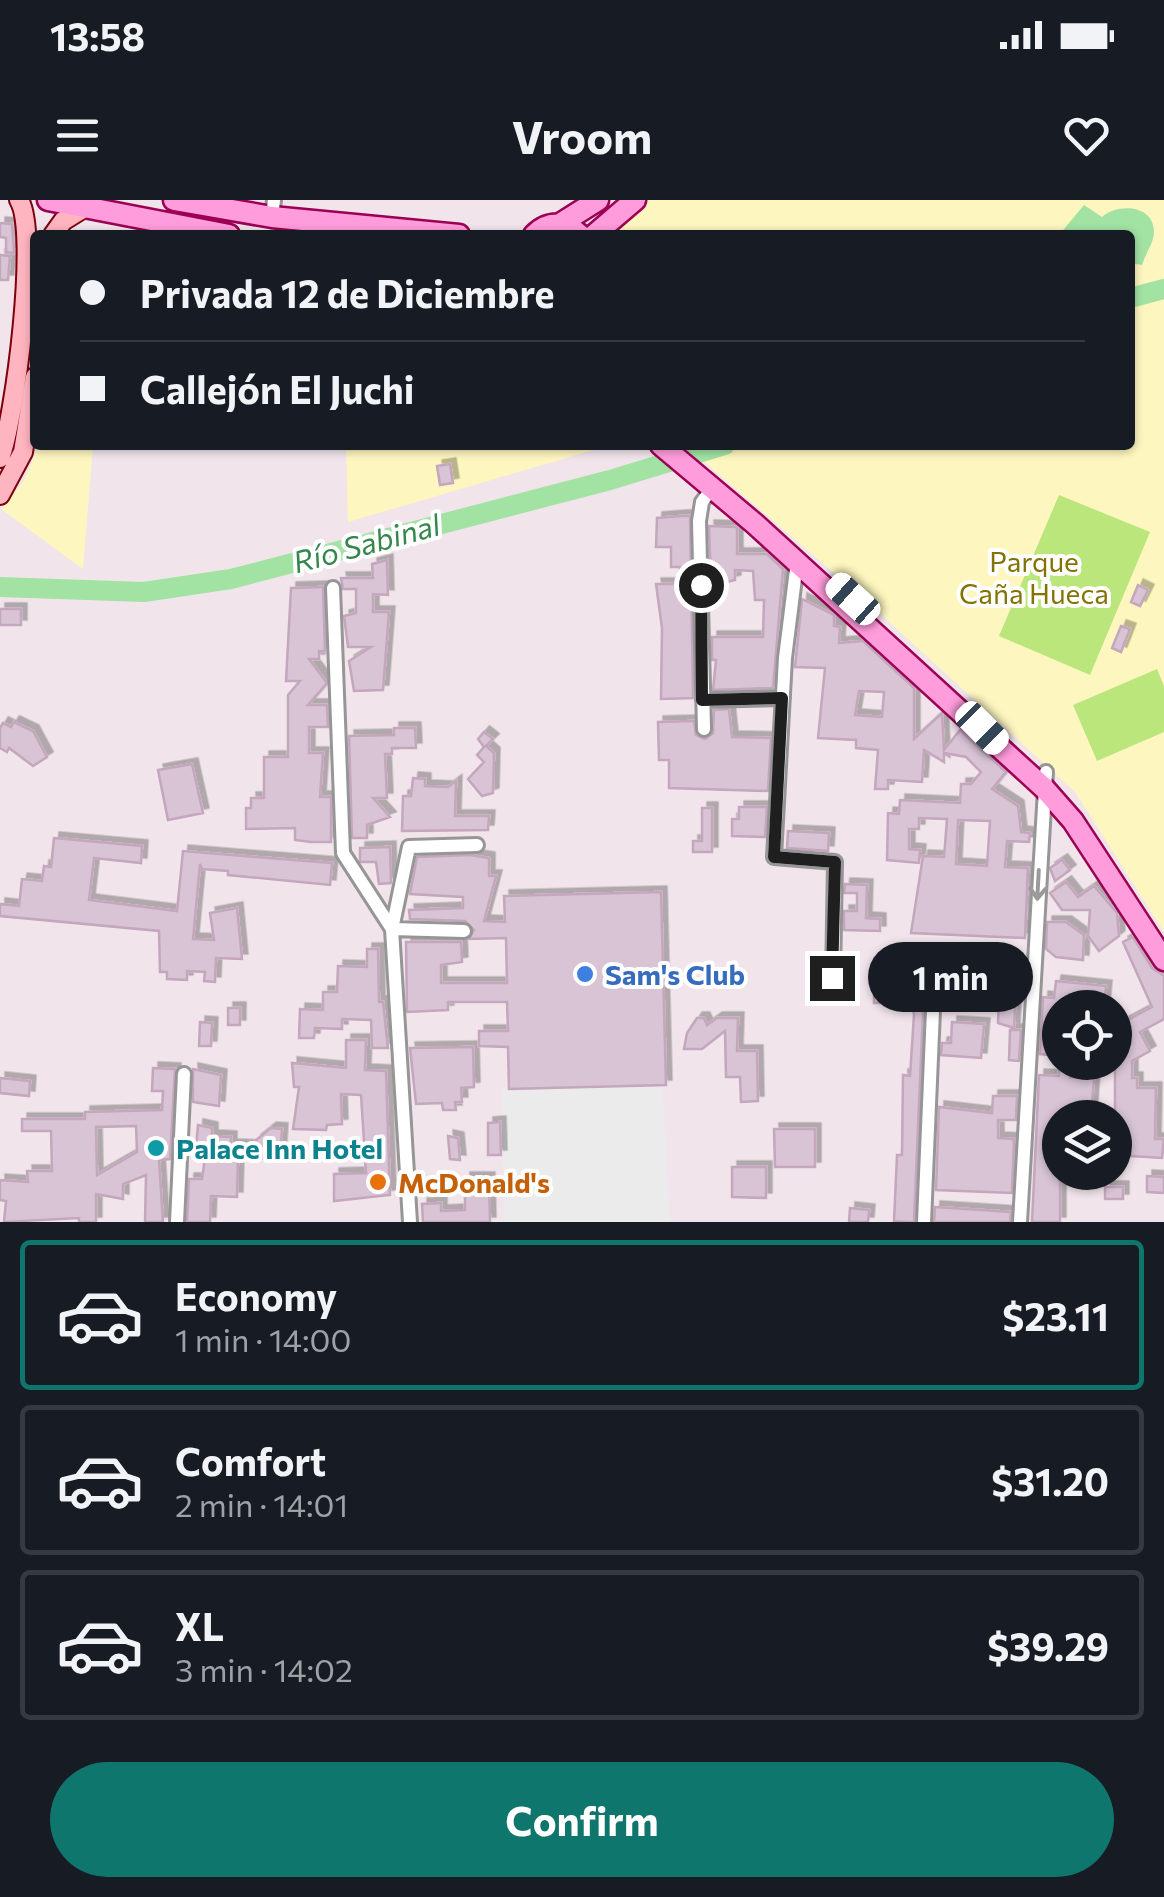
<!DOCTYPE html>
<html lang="en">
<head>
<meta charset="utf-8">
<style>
  :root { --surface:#171b24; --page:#242831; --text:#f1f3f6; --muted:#9ea1a6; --line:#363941; --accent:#0f766e }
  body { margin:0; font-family:Commissioner,sans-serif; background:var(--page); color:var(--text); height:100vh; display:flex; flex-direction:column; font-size:38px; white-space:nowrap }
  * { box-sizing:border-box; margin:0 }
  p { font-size:32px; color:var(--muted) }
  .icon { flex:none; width:55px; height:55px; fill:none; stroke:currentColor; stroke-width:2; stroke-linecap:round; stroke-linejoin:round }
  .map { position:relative; height:1022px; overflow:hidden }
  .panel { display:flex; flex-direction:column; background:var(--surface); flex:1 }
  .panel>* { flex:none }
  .guide { position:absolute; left:30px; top:30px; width:1105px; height:220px; border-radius:10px; box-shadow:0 2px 8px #0004; display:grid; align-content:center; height:220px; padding:0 50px; background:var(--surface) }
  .buttons { position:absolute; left:1042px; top:790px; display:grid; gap:20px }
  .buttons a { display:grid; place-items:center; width:90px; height:90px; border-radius:50%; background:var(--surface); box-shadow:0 2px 8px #0004; font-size:50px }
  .end { position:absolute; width:45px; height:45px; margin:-22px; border:12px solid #1f1f1f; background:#fff; box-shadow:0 0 0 5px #fff }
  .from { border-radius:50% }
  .bubble { position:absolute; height:70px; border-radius:35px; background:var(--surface); box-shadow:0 2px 8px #0004; font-size:32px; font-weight:700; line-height:70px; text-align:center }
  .car { position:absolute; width:30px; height:60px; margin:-30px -15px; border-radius:12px; box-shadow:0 0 8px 2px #0007; background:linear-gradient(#fff 24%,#345 0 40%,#fff 0 76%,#345 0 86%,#fff 0) }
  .guide b { display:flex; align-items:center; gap:35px; height:95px; font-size:38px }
  .guide b+b { border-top:2px solid var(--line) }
  .guide i { width:25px; height:25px; background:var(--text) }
  ul { padding:18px 0 0; list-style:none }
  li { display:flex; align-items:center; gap:30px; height:150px; margin:0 20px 15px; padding:0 30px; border:5px solid var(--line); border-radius:10px }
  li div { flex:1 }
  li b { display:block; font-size:38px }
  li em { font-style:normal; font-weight:700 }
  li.active { border-color:var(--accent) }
  li>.icon { width:90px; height:90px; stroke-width:1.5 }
  .button { display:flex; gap:20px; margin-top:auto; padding:20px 50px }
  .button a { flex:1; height:115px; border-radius:60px; background:var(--accent); color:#fff; font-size:40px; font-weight:700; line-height:115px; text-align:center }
  .status { display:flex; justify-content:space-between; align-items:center; height:70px; padding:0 50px; background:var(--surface); direction:ltr }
  .status svg { height:28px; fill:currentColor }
  header { display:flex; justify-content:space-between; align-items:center; height:130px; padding:0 50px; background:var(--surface); font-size:45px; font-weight:700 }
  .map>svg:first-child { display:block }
  .park { fill:#fef6bf }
  .pitch { fill:#bbe67c }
  .parking { fill:#ebebeb }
  .water { fill:#a2e2a3 }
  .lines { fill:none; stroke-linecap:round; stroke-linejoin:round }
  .river { stroke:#a2e2a3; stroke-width:20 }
  .building { fill:#d8c4d4; stroke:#c4a6bd; stroke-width:2.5; fill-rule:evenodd; filter:url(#shadow) }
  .street-casing { stroke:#969696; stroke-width:18 }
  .secondary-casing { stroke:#7d000c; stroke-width:22 }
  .primary-casing { stroke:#9b0053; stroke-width:25 }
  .street { stroke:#fff; stroke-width:12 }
  .secondary { stroke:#ffb5c0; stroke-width:18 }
  .primary { stroke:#ff9cdb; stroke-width:20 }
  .oneway { stroke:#9a9a9a }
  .route { stroke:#1f1f1f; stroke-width:12 }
  .shop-dot { fill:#3f7fe0; stroke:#fff; stroke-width:4 }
  .culture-dot { fill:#0f9aa8; stroke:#fff; stroke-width:4 }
  .food-dot { fill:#e8710a; stroke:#fff; stroke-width:4 }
  .labels { text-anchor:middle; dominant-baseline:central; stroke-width:8; stroke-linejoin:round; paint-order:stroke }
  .park-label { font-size:28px; fill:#837303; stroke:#fff }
  .shop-label { font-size:28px; font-weight:bold; fill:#366cbe; stroke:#fff; text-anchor:start }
  .culture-label { font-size:28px; font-weight:bold; fill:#0d838f; stroke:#fff; text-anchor:start }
  .food-label { font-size:28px; font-weight:bold; fill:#c56008; stroke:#fff; text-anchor:start }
  .water-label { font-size:30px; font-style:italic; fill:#34864c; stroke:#fff }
</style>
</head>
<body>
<div class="status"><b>13:58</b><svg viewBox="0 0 49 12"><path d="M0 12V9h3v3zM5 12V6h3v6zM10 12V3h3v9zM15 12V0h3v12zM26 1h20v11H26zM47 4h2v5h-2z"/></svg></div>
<header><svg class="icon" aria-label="menu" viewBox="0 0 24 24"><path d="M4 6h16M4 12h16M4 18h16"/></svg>Vroom<svg class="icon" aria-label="heart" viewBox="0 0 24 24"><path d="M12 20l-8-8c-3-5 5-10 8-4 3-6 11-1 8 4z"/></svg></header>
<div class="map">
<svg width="1164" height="1022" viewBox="0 0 1164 1022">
  <defs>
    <filter id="shadow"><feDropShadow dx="5.5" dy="-5.5" stdDeviation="0" flood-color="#0004"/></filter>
  </defs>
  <rect width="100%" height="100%" fill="#f1e5eb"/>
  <path class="park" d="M642,0H1164V732L1075,592L862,397L695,254L725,245H1130V35H601Z
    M39,245H93L83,369L1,309L23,282Z
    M346,245H610L348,322Z"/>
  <path class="pitch" d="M1059,295L1150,332L1090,475L999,436Z
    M1157,469L1164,486V532L1097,561L1073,505Z"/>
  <path class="parking" d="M662,885L670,1022H504L502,888Z"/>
  <path class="water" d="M1084,5L1102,17C1117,3 1154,4 1154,32C1154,42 1145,55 1142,65L1130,63V35H1059Z"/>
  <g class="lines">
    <path class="river" d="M1130,98L1164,89
      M0,387L144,392L231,379L610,280L725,245"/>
  </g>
  <path class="building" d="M0,23L12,24L14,53L6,52V38L0,37Z
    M0,55L10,56L8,80H0Z
    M450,264L453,283L440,285L437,266Z
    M681,316H690L693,498L661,499L662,428L656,384H680V367H671V347H656L657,318Z
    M709,326L737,327V354H767L783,369L773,488L713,490L716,460H712V437H763L764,400H755L753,371L735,370V380L711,386Z
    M387,360L388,395L373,394V412H389L383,490L354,491L349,461L371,447H348L344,416L356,413V389H343L341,378H373L372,364Z
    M1138,385L1148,390L1140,406L1131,402Z
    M323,387L325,451H319V459H309L327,483L308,505H327L328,527H309V553H323L320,597H331V642H311L295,640V628L246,629V608H251V598H264V557H288V495L300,481H286L291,388Z
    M802,399L834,415V426L840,427L839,443L863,441L914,488V539L942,513L944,550L960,530L1006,572L992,589L1018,606L1021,632L1030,633L1029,642L1007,641L1005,667L1028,668L1025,738L911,733L923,656L944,657L947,619L919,618V629H909V649L920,650L919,663L887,660L888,613L899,614L900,600L960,603L961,584H971L981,572L966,557L944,553V562L924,550L922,582L888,580V589H875L878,550L856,548V540L818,538L825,468L795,467ZM859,491L884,492L882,517L855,515ZM958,620L990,621L987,666L956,664Z
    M0,409H21V425H0Z
    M1121,426L1130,429L1121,452L1112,448Z
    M729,509L732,537L771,538L768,591L669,588V560H659L658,522L694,521L696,535L705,539L713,533L714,510Z
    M14,522L33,531L47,557L33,566L9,548L7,552L0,548V528L3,523L11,527Z
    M394,528H415L416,548H392V554H385L387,598H373L390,617L367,625V638H352L349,536L394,535Z
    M484,532L493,539L486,546L494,553L493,593L482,596L468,579L484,562L477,555L484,547L478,539Z
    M192,564L203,613L168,620L158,570Z
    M413,578L425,579V586L448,587L456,581L455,616H489L488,630L402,631L403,596H411Z
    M739,607H767L765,637L732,636V619H739Z
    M702,608H712V652H693V641H702Z
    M788,631L829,633L828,651L787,648Z
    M54,638L142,646L141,663L94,658L89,700L177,711L183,651L332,663L330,685L228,675V671L202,669L200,664L193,739L214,740L210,713L237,708L242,759L216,758L215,782L204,781L205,772L187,771V780L167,779V772H160L159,731L0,716V704L19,706L22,679L42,681L44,666L51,667Z
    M390,647L391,683L379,684L376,662H360V648Z
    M470,655L489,658V676H496L484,721L505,722L504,696L661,692L666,885L509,889L508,847L479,846V831H508L507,802H448V810L407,812L406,742H461L462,762L441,765V783H507L506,738L469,739L474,730L465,721L410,719L409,710L463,708V697L410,694L417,657Z
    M1062,660L1070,670L1055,681L1050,668Z
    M1066,682L1078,697L1094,686L1117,713L1119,736L1099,751L1088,736L1090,710H1062L1050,693Z
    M845,684L867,685L866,718L880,719V731L844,730V711H857V693H844Z
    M1047,722H1066L1084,735L1083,760L1056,757L1046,749Z
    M1133,737L1152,768L1164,776V819L1140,832L1150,851L1132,861V878H1137V888H1156L1155,939H1164L1162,958L1115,955V836L1130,837L1124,822L1152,807L1123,742Z
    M367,749H378L379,802H383L388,848H372L371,820L342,819V829L315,828L314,838H299L300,809L323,810V792H337L338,766L367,767Z
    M913,768H931L924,787L914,1022H908L894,1021L897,955H902L903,875L910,876L914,814L911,803H874V777H913Z
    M1000,768L1017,769L1014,828L998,823Z
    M1056,781L1106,786L1104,808H1060V856L1040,854L1043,797L1054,798Z
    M228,808H240V825H228Z
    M697,818H704L707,825L717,818H738L737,851H757L758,901L741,902L740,877H726L725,831L702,849H684L687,833Z
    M200,822L212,823L211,846H199Z
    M952,822L984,824L981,858L941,855L942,843H951Z
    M1010,830H1021L1019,861L1009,860Z
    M346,840H366L365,870L386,871L390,995L334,1001V974L366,973L361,895L341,894L342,924L327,925L326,930L293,929L299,887H294L292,863L346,868Z
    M473,847L474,887L461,888L462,902H455L456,910H443L442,903L416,904L410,848Z
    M1059,862H1071L1070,877L1094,878L1091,918H1060V1022H1032L1039,875L1059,876Z
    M153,868L175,869L170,959L159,960L163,1022H145L146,975L123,984V999L96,994V1022H79V1018L4,1022L6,1001L0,1000V980L28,982L27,971H52L51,931H22V919H85V912L162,910L163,891H152ZM136,926L137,952L97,975L96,927Z
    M193,869L221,875L219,906L193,902Z
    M0,878L30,881L29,896L0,893Z
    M993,896H1017L1016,920H998V938L1014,939L1012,993L936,990L939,907L992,913Z
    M500,922L501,955H488V923Z
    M198,925L212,928V936L231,937V945L256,946V940L271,928L282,929L280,960L238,957L237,997L211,996L210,1022H187L189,979H202L204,965L205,947H196Z
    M774,929H815V967H775Z
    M448,936L458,938L460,960L450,959Z
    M732,967H766V998L732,997Z
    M1147,976L1164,977V993L1147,992Z
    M465,978H489L490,1022H423L422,1004L441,1003V1011L465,1010Z
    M1105,987H1123V999H1105Z
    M935,1007L1011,1012L1010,1022H934Z
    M850,1008L869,1010L868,1022H849Z"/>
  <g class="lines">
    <g class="street-casing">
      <path id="street" d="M272,17L274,0
        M797,362L785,458L774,657L835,662L833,778
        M333,388L343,653L392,729L410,1022
        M703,500L783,498
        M704,529L699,321L702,302L713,287
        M464,731L392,729L409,647L477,645
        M177,1022L184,874
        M924,1022L934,787
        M1020,1022L1046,572"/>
    </g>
    <g class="secondary-casing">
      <path id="secondary" d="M53,35L63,21L84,8
        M0,258C15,219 39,32 19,0
        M0,295L23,252L35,177"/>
    </g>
    <g class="primary-casing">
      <path id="primary" d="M48,0L229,35
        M174,0L272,17L459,35
        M560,24L598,0
        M534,35C548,21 565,21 580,35
        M594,35L635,0
        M661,245L755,324L1044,588L1073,621L1164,760"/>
    </g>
    <use href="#street" class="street"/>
    <use href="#secondary" class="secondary"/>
    <use href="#primary" class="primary"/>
  </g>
  <defs><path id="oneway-shaft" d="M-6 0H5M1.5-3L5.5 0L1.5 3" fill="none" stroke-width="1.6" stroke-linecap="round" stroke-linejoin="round" transform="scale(2.5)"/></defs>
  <use class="oneway" href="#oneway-shaft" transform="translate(1038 685) rotate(93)"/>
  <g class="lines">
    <path class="route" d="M701,385L702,500L782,498L774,657L835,662L832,778"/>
  </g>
  <circle class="shop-dot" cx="585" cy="774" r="10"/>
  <circle class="culture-dot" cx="156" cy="948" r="10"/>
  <circle class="food-dot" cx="378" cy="982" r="10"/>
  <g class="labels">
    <g class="park-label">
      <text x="1034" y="361">Parque<tspan x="1034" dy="32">Caña Hueca</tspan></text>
    </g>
    <g class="shop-label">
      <text x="605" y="774">Sam's Club</text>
    </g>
    <g class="culture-label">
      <text x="176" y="948">Palace Inn Hotel</text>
    </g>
    <g class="food-label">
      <text x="398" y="982">McDonald's</text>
    </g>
    <g class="water-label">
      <text transform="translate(366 342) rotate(-15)">Río Sabinal</text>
    </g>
  </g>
</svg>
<div class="buttons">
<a><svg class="icon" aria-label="locate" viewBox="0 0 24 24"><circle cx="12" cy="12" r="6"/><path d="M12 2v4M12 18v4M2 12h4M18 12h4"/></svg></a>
<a><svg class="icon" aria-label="layers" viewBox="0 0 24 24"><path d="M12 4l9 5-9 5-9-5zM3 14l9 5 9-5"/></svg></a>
</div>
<i class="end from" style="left:701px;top:385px"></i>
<i class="end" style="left:832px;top:778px"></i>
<div class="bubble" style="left:868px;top:742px;width:165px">1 min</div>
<i class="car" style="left:853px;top:399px;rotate:312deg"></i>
<i class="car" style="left:982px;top:528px;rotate:135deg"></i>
<div class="guide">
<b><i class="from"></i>Privada 12 de Diciembre</b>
<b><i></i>Callejón El Juchi</b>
</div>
</div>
<section class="panel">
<ul>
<li class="active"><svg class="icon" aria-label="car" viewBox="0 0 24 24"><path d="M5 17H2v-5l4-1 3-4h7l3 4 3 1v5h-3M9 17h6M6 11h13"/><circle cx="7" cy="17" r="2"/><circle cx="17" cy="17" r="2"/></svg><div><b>Economy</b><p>1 min · 14:00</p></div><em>$23.11</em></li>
<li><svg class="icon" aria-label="car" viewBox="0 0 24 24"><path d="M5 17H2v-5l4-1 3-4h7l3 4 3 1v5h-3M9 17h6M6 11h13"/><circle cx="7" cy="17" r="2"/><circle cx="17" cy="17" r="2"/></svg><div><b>Comfort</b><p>2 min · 14:01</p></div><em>$31.20</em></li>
<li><svg class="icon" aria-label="car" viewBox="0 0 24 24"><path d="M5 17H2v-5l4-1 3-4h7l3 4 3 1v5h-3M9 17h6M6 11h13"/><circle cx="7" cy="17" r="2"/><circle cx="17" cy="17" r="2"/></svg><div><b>XL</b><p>3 min · 14:02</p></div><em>$39.29</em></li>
</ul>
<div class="button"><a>Confirm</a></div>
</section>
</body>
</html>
